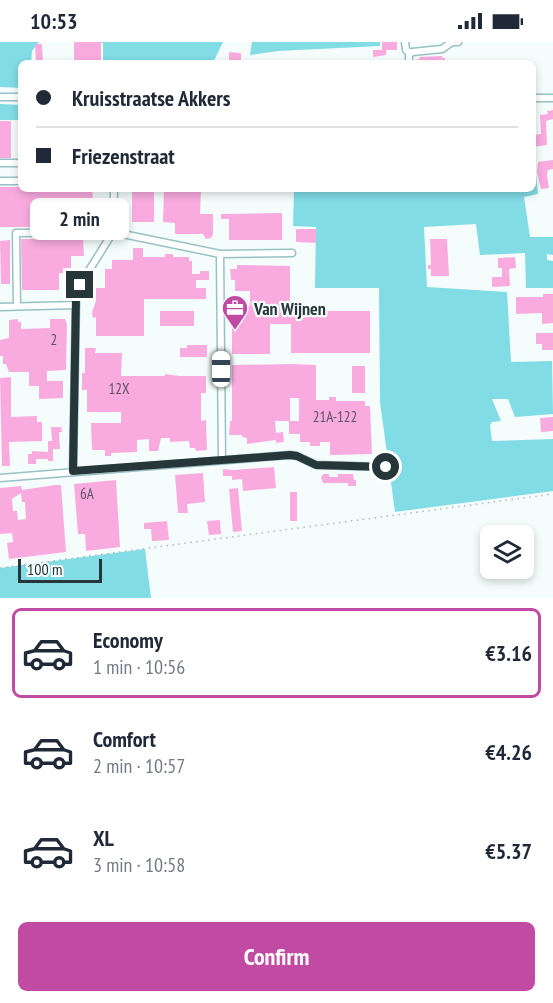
<!DOCTYPE html>
<html lang="en">
<head>
<meta charset="utf-8">
<style>
  :root { --surface:#fff; --page:#f2f2f3; --text:#1f2937; --muted:#747a83; --line:#e0e1e3; --accent:#c14ba2 }
  body { margin:0; font-family:"PT Sans Narrow",sans-serif; background:var(--page); color:var(--text); height:100vh; display:flex; flex-direction:column; font-size:22px; white-space:nowrap }
  * { box-sizing:border-box; margin:0 }
  p { font-size:20px; color:var(--muted) }
  .icon { flex:none; width:33px; height:33px; fill:none; stroke:currentColor; stroke-width:2; stroke-linecap:round; stroke-linejoin:round }
  .map { position:relative; height:556px; overflow:hidden }
  .details { display:flex; flex-direction:column; background:var(--surface); flex:1 }
  .details>* { flex:none }
  .guide { position:absolute; left:18px; top:18px; width:518px; height:132px; border-radius:9px; box-shadow:0 3px 9px #0003; display:grid; align-content:center; height:132px; padding:0 18px; background:var(--surface) }
  .buttons { position:absolute; left:480px; top:483px; display:grid; gap:12px }
  .buttons a { display:grid; place-items:center; width:54px; height:54px; border-radius:9px; background:var(--surface); box-shadow:0 3px 9px #0003; font-size:30px }
  .scale { position:absolute; left:18px; bottom:15px; width:84px; box-sizing:border-box; padding-left:6px; border:3px solid #273739; border-top:0; font-size:16px; line-height:21px; white-space:nowrap; color:#273739; -webkit-text-stroke:4px #f4fcfc; paint-order:stroke }
  .end { position:absolute; width:27px; height:27px; margin:-14px; border:8px solid #273739; background:#fff; box-shadow:0 0 0 3px #fff }
  .from { border-radius:50% }
  .bubble { position:absolute; height:42px; border-radius:9px; background:var(--surface); box-shadow:0 3px 9px #0003; font-size:20px; font-weight:700; line-height:42px; text-align:center }
  .car { position:absolute; width:18px; height:36px; margin:-18px -9px; border-radius:8px; box-shadow:0 0 4px 2px #0007; background:linear-gradient(#fff 24%,#345 0 40%,#fff 0 76%,#345 0 86%,#fff 0) }
  .guide b { display:flex; align-items:center; gap:21px; height:57px; font-size:22px }
  .guide b+b { border-top:2px solid var(--line) }
  .guide i { width:15px; height:15px; background:var(--text) }
  ul { padding:10px 0 0; list-style:none }
  li { display:flex; align-items:center; gap:18px; height:90px; margin:0 12px 9px; padding:0 6px; border:3px solid transparent; border-radius:9px }
  li div { flex:1 }
  li b { display:block; font-size:22px }
  li em { font-style:normal; font-weight:700 }
  li.selected { border-color:var(--accent) }
  li>.icon { width:54px; height:54px; stroke-width:1.5 }
  .button { display:flex; gap:12px; margin-top:auto; padding:12px 18px }
  .button a { flex:1; height:69px; border-radius:9px; background:var(--accent); color:#fff; font-size:24px; font-weight:700; line-height:69px; text-align:center }
  .status { display:flex; justify-content:space-between; align-items:center; height:42px; padding:0 30px; background:var(--surface); direction:ltr }
  .status svg { height:16px; fill:currentColor }
  .map>svg:first-child { display:block }
  .green { fill:#81dce5 }
  .building { fill:#f9abe0; fill-rule:evenodd }
  .lines { fill:none; stroke-linecap:round; stroke-linejoin:round }
  .minor-casing { stroke:#98c1c5; stroke-width:9 }
  .path { stroke:#adb8b9; stroke-width:1.5; stroke-dasharray:1.5 4.5; stroke-linecap:butt }
  .minor { stroke:#fff; stroke-width:6 }
  .route { stroke:#273739; stroke-width:8 }
  .labels { text-anchor:middle; dominant-baseline:central; stroke-width:4.5; stroke-linejoin:round; paint-order:stroke }
  .number-label { font-size:15px; fill:#5c5463 }
  .poi-label { font-size:18px; font-weight:bold; fill:#273739; stroke:#f4fcfc; text-anchor:start }
</style>
</head>
<body>
<div class="status"><b>10:53</b><svg viewBox="0 0 49 12"><path d="M0 12V9h3v3zM5 12V6h3v6zM10 12V3h3v9zM15 12V0h3v12zM26 1h20v11H26zM47 4h2v5h-2z"/></svg></div>
<div class="map">
<svg width="553" height="556" viewBox="0 0 553 556">
  <rect width="100%" height="100%" fill="#f4fcfc"/>
  <path class="green" d="M0,0H39L32,9L31,21H21V46L0,45Z
    M89,0H223L213,21H103V1Z
    M252,0H380V4L278,9L250,13Z
    M0,62L20,63L19,78H0Z
    M533,123L535,124L538,152L524,155L530,195H553V213L547,212V218L553,219V246H526L525,211L480,213L476,182L424,185L427,245L507,250L511,320L552,319L553,372L515,375L508,357H492L501,379L492,380L490,383L492,399L553,397V449L395,470L380,360L379,246H315L316,185L293,184L294,147H532Z
    M145,507L151,556H0V526Z"/>
  <path class="building" d="M74,0H101V20H74Z
    M382,0H397V8H386V13L373,15V8H382Z
    M35,2H42L43,20L36,21Z
    M229,10L241,11V21H229Z
    M442,14V16H445V21H417V17H420L419,15Z
    M553,68V77L546,79L547,103L532,105V93L541,92L540,73L548,72L547,69Z
    M0,79H11V116H0Z
    M553,118V127L548,128L547,133L549,146L541,147L537,130L538,120Z
    M0,145H20L21,147H92L93,159H67V185H0Z
    M132,147H154V180H132Z
    M164,147H201L200,172H213V192L211,196L206,197L203,192H175V181L163,180Z
    M282,171V198H229V177H221V172Z
    M296,187H316V201L296,200Z
    M21,197H83L84,214H71V231H59V248H22Z
    M430,197H447L449,234H431V227H428V223H431Z
    M10,198V242H1L0,199Z
    M133,206H143V215H165V212H173V215H189V219H192V232H200V229H209V238H196V246H206V257H144V294H96V275L93,276L92,270L96,259V246H105V227H112V218H133Z
    M515,215L516,226L509,227L510,244L492,245V235H502V226H498V216Z
    M237,223L290,224V269H370V311H291V282H270V312H232V279H231L230,263L250,264V249H235V238H231L230,227H237Z
    M543,252H553V281L542,282V271L516,272V255H543Z
    M160,269H194V284H160Z
    M18,277V280H21V287L50,286V277H65L67,282L66,328L47,329V339H63V356L39,357V344H29V330H9L6,322H3V314H0V298L9,296V278Z
    M536,291H553V308H542V302H536Z
    M187,303H207V315H180V306H187Z
    M85,306H96L95,311H122L121,334H165V332L179,334H206V351H201V379L206,378L207,408L196,409L195,406H190L189,399L170,400V396H161L158,409H149V397L137,398V410L111,411V414H105V408H92L91,381H121V370H87V348H82V331H85Z
    M291,322L316,323V358H329V355H336V359H365V364H370L372,412L330,413V400H320V404H310V400H300V392H289V379H299V356H290V379H275L276,391L283,390L284,400L276,401V398L247,402V396L242,395V393H229L230,379H232V323Z
    M352,324H365V351H352Z
    M11,335V375L37,374V380H42V399L9,400L10,424H2L0,336Z
    M553,375V389L541,390L540,376Z
    M51,385H61L62,390H59L60,407H53V419H48V417H36V422H28V412H32V409L48,410V399H52Z
    M274,425L276,446L243,449L242,437L232,438V434H223V427L233,428Z
    M203,431L205,460L187,462L188,471H178L175,433Z
    M323,432H329V435H338V432H353L354,438H356V444H348V441H323L321,436Z
    M116,438L120,505L86,509L85,492H78L74,442Z
    M55,443H61L66,510L9,517L7,501L13,500L12,491L0,492V446L21,444L22,448ZM21,451L22,460H25L26,477L18,478L17,469H13L12,457Z
    M238,446L242,489L233,490L229,447Z
    M290,450H297V479H290Z
    M220,478L221,492L209,493L207,479Z
    M167,479L169,498L152,499L151,487H144V481Z"/>
  <g class="lines">
    <g class="minor-casing">
      <path id="minor" d="M405,0L406,8L410,11
        M409,21V13L412,10L442,7L452,0H458
        M0,55H21
        M532,56H553
        M0,121H21
        M0,139H21
        M220,212L222,418
        M17,264L16,191L113,190L220,212L292,211
        M0,265L76,263
        M73,429L76,255L80,243L113,190L114,147
        M0,436L290,413L297,414L316,423L386,425"/>
    </g>
    <path class="path" d="M0,526L553,452"/>
    <use href="#minor" class="minor"/>
  </g>
  <g class="lines">
    <path class="route" d="M80,243L76,255L73,429L290,413L297,414L316,423L386,425"/>
  </g>
  <defs>
    <g id="office-pin" transform="scale(1.35)"><path d="M0 17L-7.5 6A9.5 9.5 0 1 1 7.5 6Z" fill="#c14ba2" stroke="#f4fcfc"/><path d="M-6-3h4V-5.5h4V-3h4V5H-6ZM-1-4.5V-3h2v-1.5ZM-6 0V1H6V0Z" fill="#fff"/></g>
  </defs>
  <g fill-rule="evenodd">
    <use href="#office-pin" x="235" y="266"/>
  </g>
  <g class="labels">
    <g class="number-label">
      <text x="54" y="297">2</text>
      <text x="119" y="346">12X</text>
      <text x="335" y="374">21A-122</text>
      <text x="87" y="451">6A</text>
    </g>
    <g class="poi-label">
      <text x="254" y="266">Van Wijnen</text>
    </g>
  </g>
</svg>
<div class="buttons">
<a><svg class="icon" aria-label="layers" viewBox="0 0 24 24"><path d="M12 4l9 5-9 5-9-5zM3 14l9 5 9-5"/></svg></a>
</div>
<div class="scale">100 m</div>
<i class="end from" style="left:386px;top:425px"></i>
<i class="end" style="left:80px;top:243px"></i>
<div class="bubble" style="left:30px;top:156px;width:99px">2 min</div>
<i class="car" style="left:221px;top:327px;rotate:0deg"></i>
<div class="guide">
<b><i class="from"></i>Kruisstraatse Akkers</b>
<b><i></i>Friezenstraat</b>
</div>
</div>
<section class="details">
<ul>
<li class="selected"><svg class="icon" aria-label="car" viewBox="0 0 24 24"><path d="M5 17H2v-5l4-1 3-4h7l3 4 3 1v5h-3M9 17h6M6 11h13"/><circle cx="7" cy="17" r="2"/><circle cx="17" cy="17" r="2"/></svg><div><b>Economy</b><p>1 min · 10:56</p></div><em>€3.16</em></li>
<li><svg class="icon" aria-label="car" viewBox="0 0 24 24"><path d="M5 17H2v-5l4-1 3-4h7l3 4 3 1v5h-3M9 17h6M6 11h13"/><circle cx="7" cy="17" r="2"/><circle cx="17" cy="17" r="2"/></svg><div><b>Comfort</b><p>2 min · 10:57</p></div><em>€4.26</em></li>
<li><svg class="icon" aria-label="car" viewBox="0 0 24 24"><path d="M5 17H2v-5l4-1 3-4h7l3 4 3 1v5h-3M9 17h6M6 11h13"/><circle cx="7" cy="17" r="2"/><circle cx="17" cy="17" r="2"/></svg><div><b>XL</b><p>3 min · 10:58</p></div><em>€5.37</em></li>
</ul>
<div class="button"><a>Confirm</a></div>
</section>
</body>
</html>
